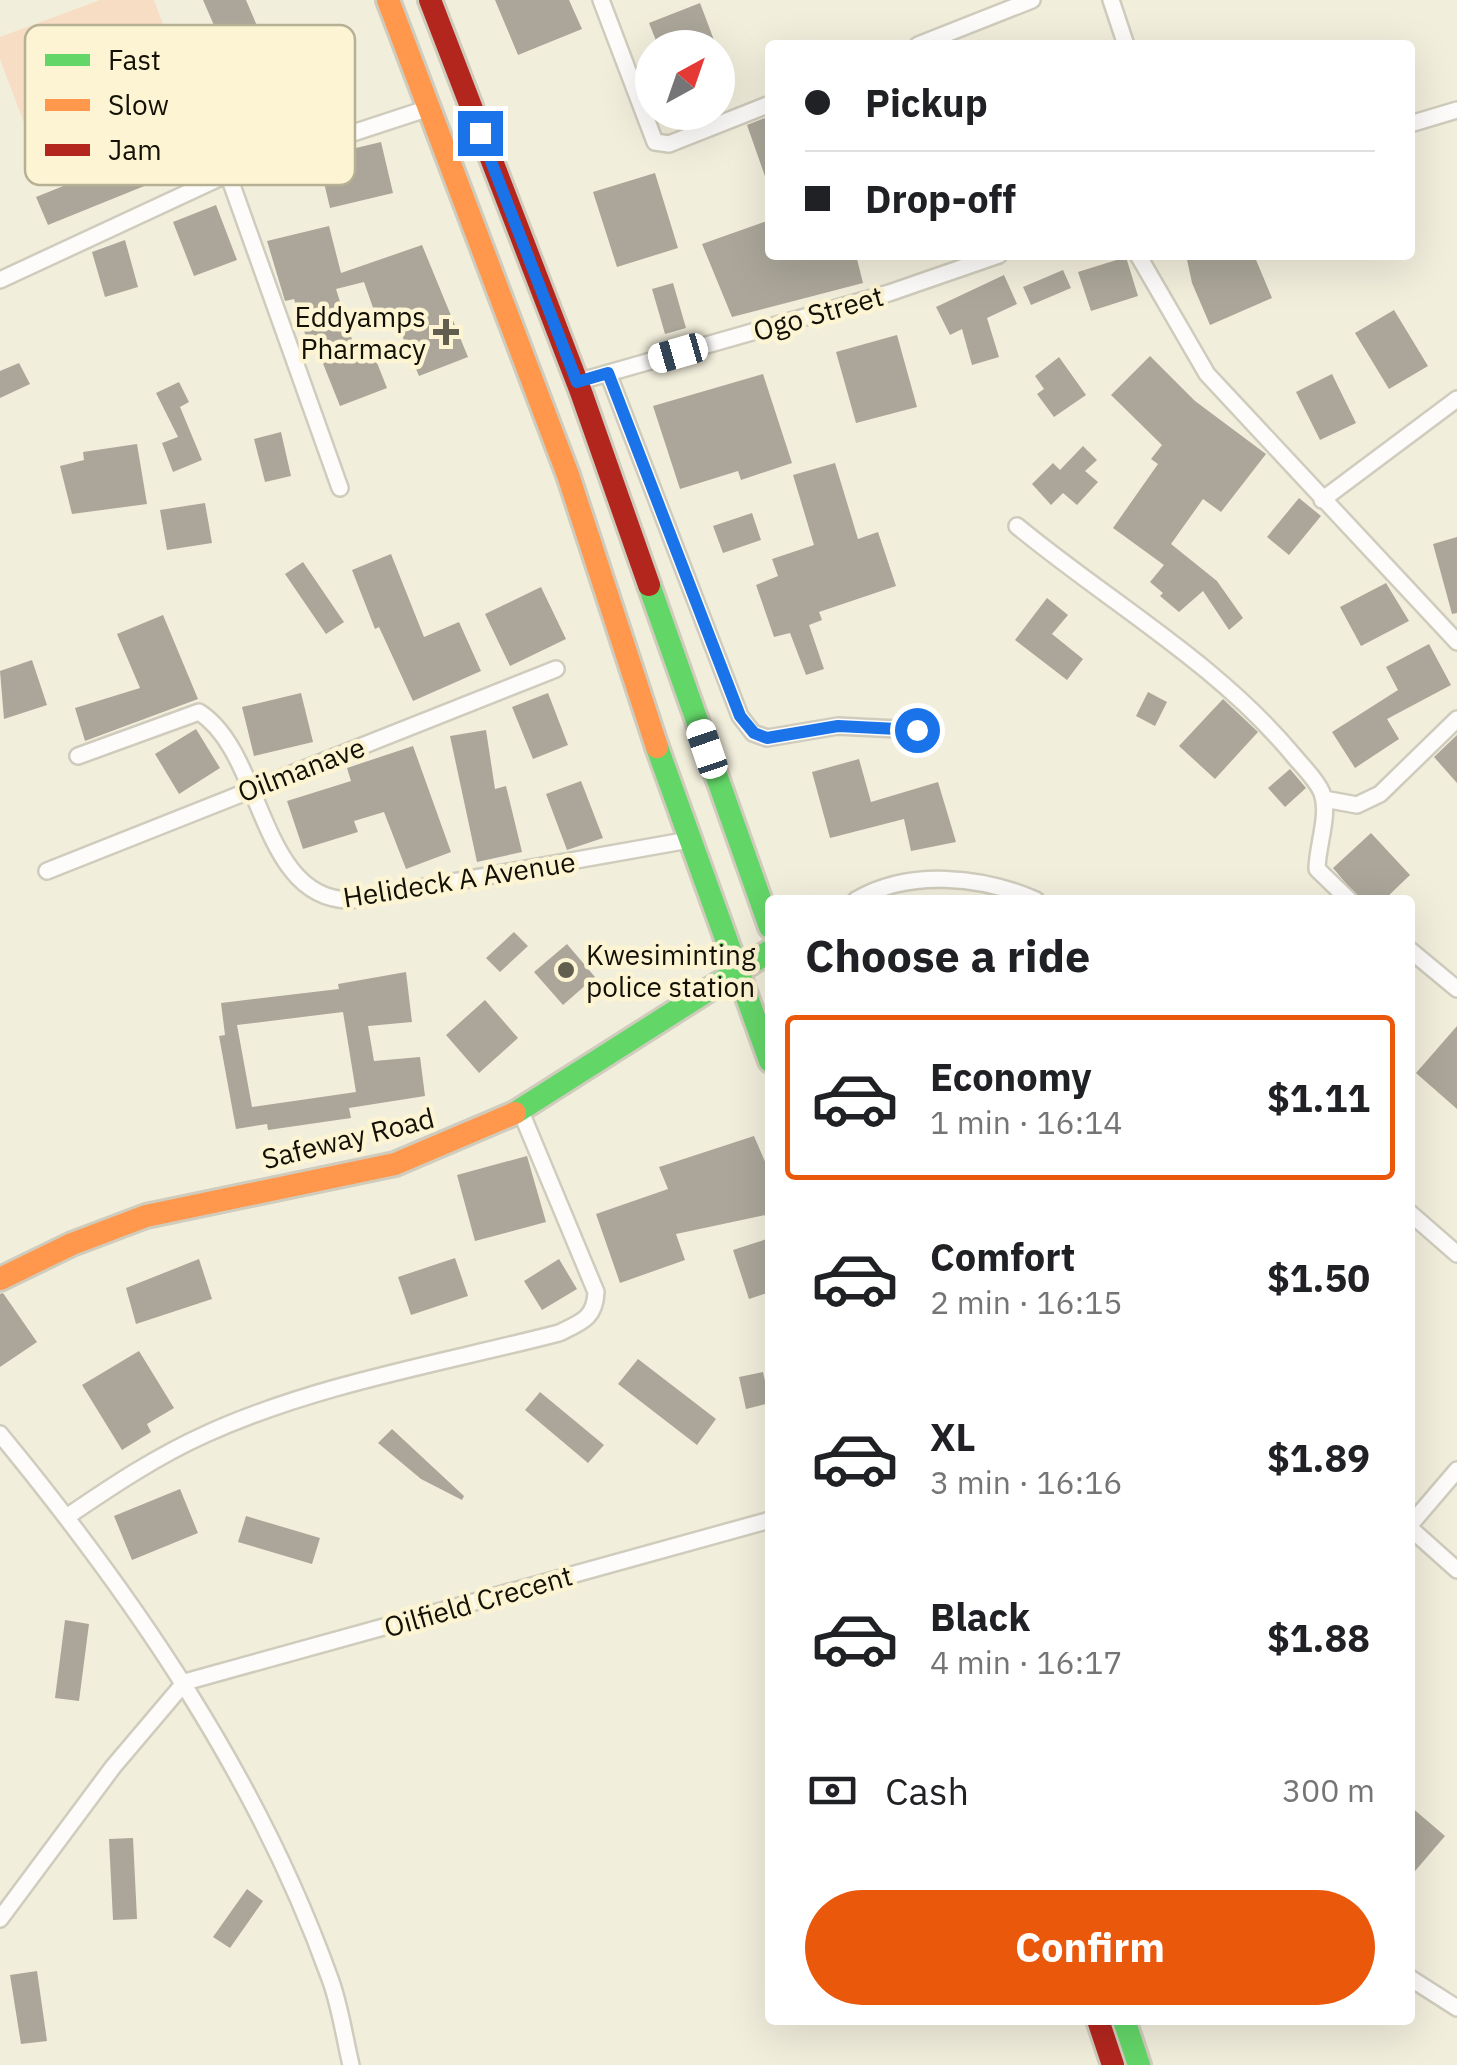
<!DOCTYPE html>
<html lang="en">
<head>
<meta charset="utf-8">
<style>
  :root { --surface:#fff; --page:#f2f2f2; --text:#202124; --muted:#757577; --line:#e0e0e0; --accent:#ea580c }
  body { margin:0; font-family:"IBM Plex Sans",sans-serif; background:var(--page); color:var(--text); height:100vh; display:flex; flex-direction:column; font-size:38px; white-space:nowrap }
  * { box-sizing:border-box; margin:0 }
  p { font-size:32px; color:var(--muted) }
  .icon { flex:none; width:55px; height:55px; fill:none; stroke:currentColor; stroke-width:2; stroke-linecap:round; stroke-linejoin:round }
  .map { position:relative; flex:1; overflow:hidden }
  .panel { position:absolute; left:765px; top:895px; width:650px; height:1130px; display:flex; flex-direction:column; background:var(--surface); border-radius:10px; box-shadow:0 10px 40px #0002 }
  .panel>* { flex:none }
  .guide { position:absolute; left:765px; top:40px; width:650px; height:220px; border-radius:10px; box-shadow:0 10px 40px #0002; display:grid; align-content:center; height:220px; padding:0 40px; background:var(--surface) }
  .needle { width:65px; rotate:40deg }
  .controls { position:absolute; left:635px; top:30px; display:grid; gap:20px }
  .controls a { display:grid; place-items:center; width:100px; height:100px; border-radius:50%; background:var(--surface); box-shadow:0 10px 40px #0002; font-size:50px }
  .end { position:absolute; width:45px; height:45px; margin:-22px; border:12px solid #1a73e8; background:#fff; box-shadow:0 0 0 5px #fff }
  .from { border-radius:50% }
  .car { position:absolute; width:30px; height:60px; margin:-30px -15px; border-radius:12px; box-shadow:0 0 8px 2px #0007; background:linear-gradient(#fff 24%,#345 0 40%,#fff 0 76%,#345 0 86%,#fff 0) }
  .guide b { display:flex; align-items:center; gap:35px; height:95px; font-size:38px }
  .guide b+b { border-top:2px solid var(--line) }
  .guide i { width:25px; height:25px; background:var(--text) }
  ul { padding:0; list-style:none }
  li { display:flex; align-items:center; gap:30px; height:165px; margin:0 20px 15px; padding:0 20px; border:5px solid transparent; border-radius:10px }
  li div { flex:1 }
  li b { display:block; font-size:38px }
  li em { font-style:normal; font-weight:700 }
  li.active { border-color:var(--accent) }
  li>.icon { width:90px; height:90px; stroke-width:1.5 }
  h2 { padding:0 40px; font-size:45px; line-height:120px }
  .pay { display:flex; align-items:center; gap:25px; height:110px; padding:0 40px; font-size:38px }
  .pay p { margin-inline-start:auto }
  .button { display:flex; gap:20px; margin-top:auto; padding:20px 40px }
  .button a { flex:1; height:115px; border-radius:60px; background:var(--accent); color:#fff; font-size:40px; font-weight:700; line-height:115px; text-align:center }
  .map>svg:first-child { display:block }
  .green { fill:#f8ddc5 }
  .building { fill:#aba699; fill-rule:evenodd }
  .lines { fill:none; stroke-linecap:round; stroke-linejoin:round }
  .street-casing { stroke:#d0ccbd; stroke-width:20 }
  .fast-casing { stroke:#d0ccbd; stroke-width:28 }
  .slow-casing { stroke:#d0ccbd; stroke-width:28 }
  .jam-casing { stroke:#d0ccbd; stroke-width:28 }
  .street { stroke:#fdfcfa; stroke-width:15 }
  .fast { stroke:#63d668; stroke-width:22 }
  .slow { stroke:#ff974d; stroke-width:22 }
  .jam { stroke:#b3261e; stroke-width:22 }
  .route { stroke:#1a73e8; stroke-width:12 }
  .poi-dot { fill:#615e50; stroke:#fcf4d2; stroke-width:4 }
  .labels { text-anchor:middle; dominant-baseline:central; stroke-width:9; stroke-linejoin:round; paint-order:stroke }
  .street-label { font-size:28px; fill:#131005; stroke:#fcf4d2 }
  .poi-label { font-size:28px; fill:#131005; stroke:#fcf4d2; text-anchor:end }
  .key { fill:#fcf4d2; stroke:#b6b094; stroke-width:2.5 }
  .key-label { font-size:28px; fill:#131005 }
</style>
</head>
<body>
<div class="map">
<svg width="1457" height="2065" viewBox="0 0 1457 2065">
  <rect width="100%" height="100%" fill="#f2eedc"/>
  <path class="green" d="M100,0H154L189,94L35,152L0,59V37Z"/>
  <path class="building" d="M203,0H246L266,47L230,62Z
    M495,0H569L582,29L518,55Z
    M700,3L717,48H659L649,23Z
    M770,116V185H768L747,125Z
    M381,142L393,193L330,208L318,157Z
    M158,148L169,176L48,225L36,197Z
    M655,173L678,248L617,267L593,192Z
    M216,205L237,260L194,276L173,222Z
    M770,220V255H856L863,283L732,317L702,244Z
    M329,226L341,273L422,245L468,357L419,376L394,316L378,322L364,282L336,289L354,346L368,340L387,388L340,406L318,351L311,353L294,299L285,301L267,241Z
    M125,240L138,287L105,297L92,252Z
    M1186,255H1254L1272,298L1210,325L1192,283Z
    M1126,257L1138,296L1091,311L1078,272Z
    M1063,270L1071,288L1031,305L1023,287Z
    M1004,275L1017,304L987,318L999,357L972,365L962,329L950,335L936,307Z
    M673,283L686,328L665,334L652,289Z
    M1394,310L1428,366L1389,389L1355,333Z
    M897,335L917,407L856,423L836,352Z
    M1150,356L1195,401L1266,454L1221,512L1203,499L1171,544L1217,581L1243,618L1229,630L1203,591L1179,612L1160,596L1163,593L1150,582L1164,565L1113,528L1158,464L1151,459L1162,445L1111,395Z
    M1059,357L1086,395L1054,417L1037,394L1044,389L1035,376Z
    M19,363L30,384L0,398V371Z
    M763,374L792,463L741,480L738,471L680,489L653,406Z
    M1332,374L1356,423L1320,440L1296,392Z
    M179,382L189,402L180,407L202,460L173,472L162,443L178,437L156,393Z
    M281,432L291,476L265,482L254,439Z
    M137,444L147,504L72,514L60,466L84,460L83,452Z
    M1083,446L1097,460L1085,471L1098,482L1077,505L1063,493L1051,505L1032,484L1053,463L1060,470Z
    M835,463L858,539L878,532L896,586L819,612L822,620L809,625L824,669L806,675L790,633L774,637L756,585L778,576L772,559L814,545L793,475Z
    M1299,498L1321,516L1289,555L1267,537Z
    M205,503L212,543L167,550L160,510Z
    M752,513L761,540L723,553L713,526Z
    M1457,537V613L1452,614L1433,544Z
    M391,554L424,637L459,622L481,671L413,701L379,627L375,629L352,570Z
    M303,562L344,622L326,634L285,574Z
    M1386,583L1409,621L1361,646L1340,607Z
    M541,587L566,639L510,666L485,614Z
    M1047,598L1068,615L1052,634L1083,659L1067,680L1015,640Z
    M163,615L198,699L85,741L75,708L140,688L117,634Z
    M1429,644L1451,685L1387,719L1399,739L1355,768L1332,732L1398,690L1386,667Z
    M32,660L47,705L4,719L0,671Z
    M1148,692L1167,702L1155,726L1136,716Z
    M301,693L313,742L254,756L242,707Z
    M548,693L568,745L533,759L512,707Z
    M1223,699L1258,732L1215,779L1179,746Z
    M196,729L220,768L179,794L155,754Z
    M486,730L495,789L506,786L522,852L477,862L450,736Z
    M1457,735V783L1434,757Z
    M413,746L451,852L406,869L384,812L354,821L358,832L303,849L287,801L351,781L347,768Z
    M859,759L871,802L938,782L956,842L911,851L904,819L830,838L812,772Z
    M1290,769L1306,788L1285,807L1268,788Z
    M581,781L603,838L567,850L546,794Z
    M1371,833L1410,875L1384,900H1360L1333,868Z
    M514,932L528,946L500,972L486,958Z
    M567,944L595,977L563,1005L534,972Z
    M406,972L412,1022L368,1026L374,1061L420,1057L425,1096L349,1108L351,1118L268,1130L267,1124L236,1129L219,1036L225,1035L221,1003L339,989L338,984ZM343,1012L356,1092L252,1107L237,1025Z
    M485,1000L518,1038L479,1073L446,1035Z
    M1457,1026V1109L1416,1073Z
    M754,1136L770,1173V1214L676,1234L685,1260L620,1283L596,1214L668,1189L659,1167Z
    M527,1156L546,1222L475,1241L457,1175Z
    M770,1238V1292L749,1299L733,1250Z
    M455,1258L468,1296L411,1315L398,1277Z
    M199,1259L212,1299L136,1324L126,1288Z
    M559,1259L577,1289L542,1310L524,1281Z
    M3,1293L37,1342L0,1367V1294Z
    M139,1351L174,1408L147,1424L151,1432L122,1450L82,1385Z
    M638,1359L716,1419L697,1445L618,1384Z
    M763,1372L770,1403L746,1409L739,1377Z
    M540,1392L604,1445L588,1463L525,1410Z
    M392,1429L464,1496L462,1500L421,1479L378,1443Z
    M180,1489L198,1533L132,1560L114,1516Z
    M246,1516L320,1538L312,1564L238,1542Z
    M65,1620L89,1624L79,1701L55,1698Z
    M1410,1806L1445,1836L1410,1877Z
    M133,1838L137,1919L113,1920L109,1839Z
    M247,1889L263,1901L230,1948L213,1937Z
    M37,1971L47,2041L21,2044L10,1975Z"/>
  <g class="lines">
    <g class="street-casing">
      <path id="street" d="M601,0L655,142L669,144L770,104
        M1111,0L1126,45
        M918,45L1032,0
        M1410,124L1457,110
        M228,174L340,488
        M1138,255L1207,374L1457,642
        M0,280L228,174L429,108
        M608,373L740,716L753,733L767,738L838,726L917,730
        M577,382L889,293L999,255
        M1322,500L1457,399
        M1017,526C1109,602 1217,663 1294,756C1303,767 1317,780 1322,793C1330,815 1317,846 1317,869L1349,900
        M78,756L199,712C264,753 259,901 351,900L689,840
        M1324,799L1357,805L1380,794L1457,719
        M47,871L556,669
        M856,900C909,869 981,876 1036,900
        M1410,950L1457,989
        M1410,1213L1457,1254
        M0,1434C134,1597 257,1776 329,1976C340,2004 344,2036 351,2065
        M68,1516C112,1486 157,1456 206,1434C316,1384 443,1363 559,1333C582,1322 595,1318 596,1292L521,1112
        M1410,1525L1457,1470
        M1410,1528L1457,1570
        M185,1682L770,1520
        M0,1919L113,1767L185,1682
        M1410,1978L1457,2008"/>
    </g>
    <g class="fast-casing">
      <path id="fast" d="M649,585L770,927
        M657,747L770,1061
        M515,1113L770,951
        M1124,2020L1139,2065"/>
    </g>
    <g class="slow-casing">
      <path id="slow" d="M388,0L568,475L657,747
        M0,1279L72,1244L146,1216L395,1164L515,1113"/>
    </g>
    <g class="jam-casing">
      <path id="jam" d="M430,0L581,392L649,585
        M1098,2020L1113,2065"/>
    </g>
    <use href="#street" class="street"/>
    <use href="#fast" class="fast"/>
    <use href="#slow" class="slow"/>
    <use href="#jam" class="jam"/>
  </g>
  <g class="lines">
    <path class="route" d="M480,133L577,382L608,373L740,716L754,733L767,738L838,726L917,730"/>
  </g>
  <g class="poi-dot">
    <path d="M441 317h10v10h10v10h-10v10h-10v-10h-10v-10h10z"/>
    <circle cx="566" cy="970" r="10"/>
  </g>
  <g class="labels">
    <g class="street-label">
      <text transform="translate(818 313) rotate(-16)">Ogo Street</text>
      <text transform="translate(301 769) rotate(-21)">Oilmanave</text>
      <text transform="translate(459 879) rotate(-9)">Helideck A Avenue</text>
      <text transform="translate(348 1138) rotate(-14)">Safeway Road</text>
      <text transform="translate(478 1601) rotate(-16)">Oilfield Crecent</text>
    </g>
    <g class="poi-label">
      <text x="426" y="316">Eddyamps<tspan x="426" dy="32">Pharmacy</tspan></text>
      <text x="586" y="954" text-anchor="start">Kwesiminting<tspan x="586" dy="32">police station</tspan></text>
    </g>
  </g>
  <rect x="25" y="25" width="330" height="160" rx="15" class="key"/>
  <rect x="45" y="54" width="45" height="12" fill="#63d668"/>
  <rect x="45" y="99" width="45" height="12" fill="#ff974d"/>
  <rect x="45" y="144" width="45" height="12" fill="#b3261e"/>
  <g class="key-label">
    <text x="108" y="70">Fast</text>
    <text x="108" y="115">Slow</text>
    <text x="108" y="160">Jam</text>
  </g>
</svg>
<div class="controls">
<a><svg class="needle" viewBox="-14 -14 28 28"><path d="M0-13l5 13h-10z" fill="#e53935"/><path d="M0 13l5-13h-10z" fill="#757577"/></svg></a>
</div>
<i class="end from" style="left:917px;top:730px"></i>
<i class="end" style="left:480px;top:133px"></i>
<i class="car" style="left:678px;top:353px;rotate:254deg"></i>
<i class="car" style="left:707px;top:749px;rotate:341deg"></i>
<div class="guide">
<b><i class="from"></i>Pickup</b>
<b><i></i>Drop-off</b>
</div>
<section class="panel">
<h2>Choose a ride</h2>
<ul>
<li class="active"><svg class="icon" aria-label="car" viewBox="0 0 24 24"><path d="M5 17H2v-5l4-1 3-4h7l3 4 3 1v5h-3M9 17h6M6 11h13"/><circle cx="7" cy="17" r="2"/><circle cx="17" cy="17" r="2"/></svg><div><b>Economy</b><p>1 min · 16:14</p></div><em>$1.11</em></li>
<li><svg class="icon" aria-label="car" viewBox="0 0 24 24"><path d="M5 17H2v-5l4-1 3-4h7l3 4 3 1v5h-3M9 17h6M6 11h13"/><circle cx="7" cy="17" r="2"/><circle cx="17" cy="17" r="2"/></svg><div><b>Comfort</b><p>2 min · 16:15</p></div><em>$1.50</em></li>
<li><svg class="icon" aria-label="car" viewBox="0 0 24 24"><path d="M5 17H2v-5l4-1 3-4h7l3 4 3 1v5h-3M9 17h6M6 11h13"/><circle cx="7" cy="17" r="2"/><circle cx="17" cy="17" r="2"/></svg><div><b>XL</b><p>3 min · 16:16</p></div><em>$1.89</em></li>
<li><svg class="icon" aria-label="car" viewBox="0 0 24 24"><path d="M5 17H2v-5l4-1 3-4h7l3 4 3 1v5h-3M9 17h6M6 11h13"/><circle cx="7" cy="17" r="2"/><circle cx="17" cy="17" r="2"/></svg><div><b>Black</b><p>4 min · 16:17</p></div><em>$1.88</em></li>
</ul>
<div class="pay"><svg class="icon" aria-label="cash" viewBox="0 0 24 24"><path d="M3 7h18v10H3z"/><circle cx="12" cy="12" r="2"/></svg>Cash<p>300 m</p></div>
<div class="button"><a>Confirm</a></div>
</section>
</div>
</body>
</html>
